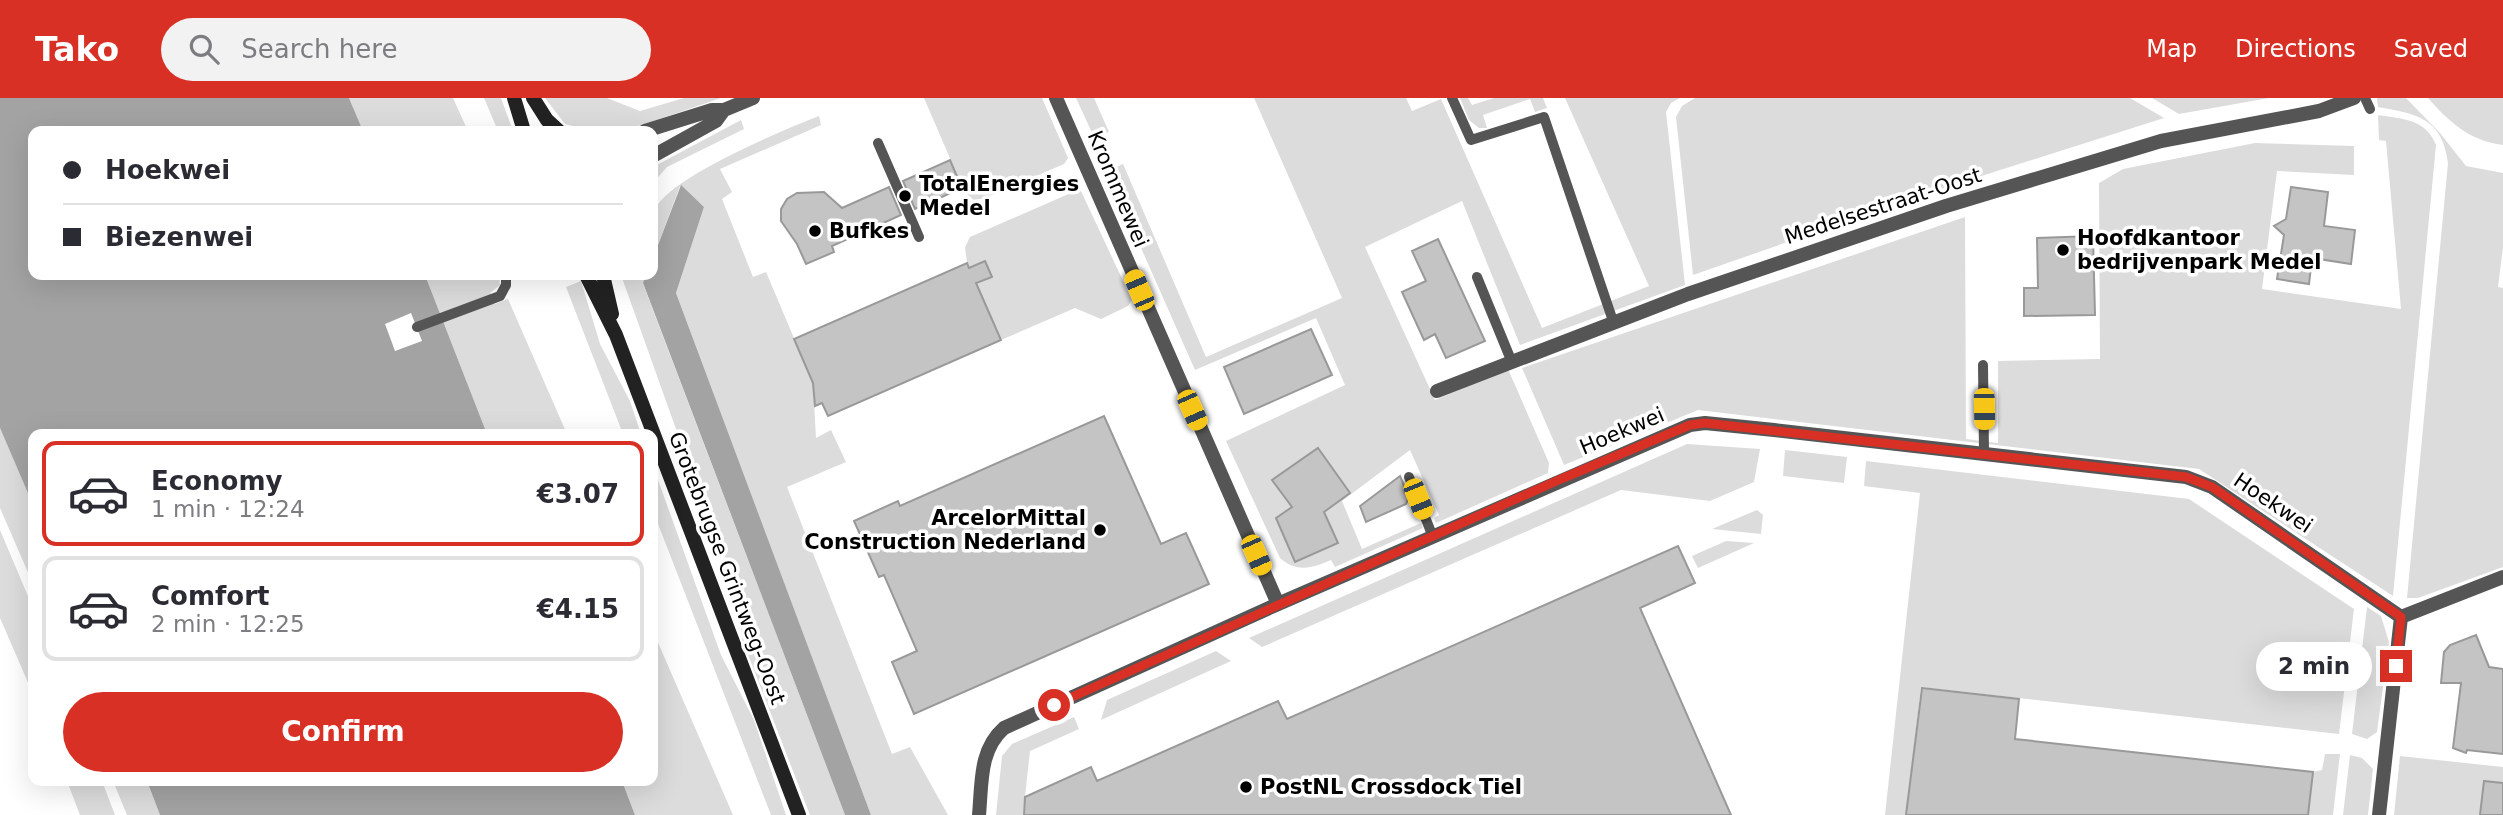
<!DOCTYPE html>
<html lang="en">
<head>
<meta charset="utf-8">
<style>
  :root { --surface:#fff; --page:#f2f2f3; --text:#2b2b33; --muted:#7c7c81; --line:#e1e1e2; --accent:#d93025 }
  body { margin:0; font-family:"DejaVu Sans",sans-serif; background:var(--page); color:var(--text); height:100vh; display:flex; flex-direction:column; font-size:26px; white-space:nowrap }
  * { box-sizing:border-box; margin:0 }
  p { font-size:23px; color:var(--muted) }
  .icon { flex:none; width:38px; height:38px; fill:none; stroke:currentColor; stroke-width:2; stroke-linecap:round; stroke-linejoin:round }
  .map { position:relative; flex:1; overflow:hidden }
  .details { position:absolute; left:28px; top:331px; width:630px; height:357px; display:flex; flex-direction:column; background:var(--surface); border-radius:14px; box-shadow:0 7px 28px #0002 }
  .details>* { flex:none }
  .top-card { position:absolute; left:28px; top:28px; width:630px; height:154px; border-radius:14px; box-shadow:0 7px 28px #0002; display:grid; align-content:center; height:154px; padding:0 35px; background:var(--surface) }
  .end { position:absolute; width:32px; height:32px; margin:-16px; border:9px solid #d93025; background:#fff; box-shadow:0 0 0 4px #fff }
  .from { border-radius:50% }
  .bubble { position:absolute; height:49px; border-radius:24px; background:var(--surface); box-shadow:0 7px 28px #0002; font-size:23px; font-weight:800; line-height:49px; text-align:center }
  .car { position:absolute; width:21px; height:42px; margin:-21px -10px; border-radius:9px; box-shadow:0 0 5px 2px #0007; background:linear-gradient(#f5c518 24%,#345 0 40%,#f5c518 0 76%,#345 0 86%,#f5c518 0) }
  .top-card b { display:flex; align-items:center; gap:24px; height:66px; font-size:26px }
  .top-card b+b { border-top:2px solid var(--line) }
  .top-card i { width:18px; height:18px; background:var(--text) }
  ul { padding:12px 0 0; list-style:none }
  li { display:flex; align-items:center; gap:21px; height:105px; margin:0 14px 10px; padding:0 21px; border:4px solid var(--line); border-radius:14px }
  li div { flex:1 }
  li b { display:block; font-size:26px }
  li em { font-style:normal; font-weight:800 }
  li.active { border-color:var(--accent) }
  li>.icon { width:63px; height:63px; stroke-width:1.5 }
  .action { display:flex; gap:14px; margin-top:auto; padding:14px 35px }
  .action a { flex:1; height:80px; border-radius:42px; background:var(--accent); color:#fff; font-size:28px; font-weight:800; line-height:80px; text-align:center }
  header { display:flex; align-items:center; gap:42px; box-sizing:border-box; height:98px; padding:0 35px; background:var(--accent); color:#fff }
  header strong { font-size:33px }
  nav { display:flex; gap:38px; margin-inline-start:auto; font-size:24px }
  .search { width:490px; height:63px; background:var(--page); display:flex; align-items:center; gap:18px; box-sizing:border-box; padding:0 24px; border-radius:38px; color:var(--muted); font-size:26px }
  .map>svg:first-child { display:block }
  .green { fill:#dcdcdc }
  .water { fill:#a3a3a3 }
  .pier { fill:#fff }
  .building { fill:#c4c4c4; stroke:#999; stroke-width:2 }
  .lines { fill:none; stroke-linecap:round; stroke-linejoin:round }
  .lane { stroke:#555; stroke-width:10 }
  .street { stroke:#555; stroke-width:14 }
  .secondary { stroke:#222; stroke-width:14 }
  .route { stroke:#d93025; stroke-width:9 }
  .poi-dot { fill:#000; stroke:#fff; stroke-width:2.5 }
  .labels { text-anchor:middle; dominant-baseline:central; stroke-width:7; stroke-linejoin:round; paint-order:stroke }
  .poi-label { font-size:21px; font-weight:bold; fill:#000; stroke:#fff; text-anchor:start }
  .street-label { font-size:21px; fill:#000; stroke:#fff }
</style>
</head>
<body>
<header>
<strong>Tako</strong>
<div class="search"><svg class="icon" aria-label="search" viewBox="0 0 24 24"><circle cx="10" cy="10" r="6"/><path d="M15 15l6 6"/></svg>Search here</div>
<nav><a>Map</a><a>Directions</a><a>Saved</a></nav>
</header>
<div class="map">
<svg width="2503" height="717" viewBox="0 0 2503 717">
  <rect width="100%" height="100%" fill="#fff"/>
  <path class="green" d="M349,0H453L468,33H363Z
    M484,0H501L513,33H498Z
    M545,0H607L640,13L684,0H721L642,27L614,33H593L565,26Z
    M924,0H1042L1068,60L1064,66L985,100L974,102L965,95Z
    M1076,0H1094L1109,34L1094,39Z
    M1254,0H1406L1412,13L1441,1L1542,230L1649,188L1565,0H1680L1671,5L1666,14L1685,187L1520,247L1462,103L1365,149L1435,302L1508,271L1549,365L1548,375L1436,425L1434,420L1439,417L1410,352L1342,403L1362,451L1421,425L1423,430L1335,469L1331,462C1313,470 1297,475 1280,460L1226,343L1345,287L1316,220L1195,272L1107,73L1123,66L1206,259L1342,200Z
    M1460,0H1468L1472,7L1494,0H1543L1547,10L1535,14L1530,1L1483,17L1487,30H1479L1469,22Z
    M1695,0H2130L2164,20L1928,95L1693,177L1676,19L1682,8Z
    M2152,0H2269L2179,16Z
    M2377,0H2406L2440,35L2466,68L2503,75V149L2498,189L2503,190V469L2418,500H2407L2448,65C2442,19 2416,16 2378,9Z
    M2428,0H2503V47C2470,43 2449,24 2428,0Z
    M2378,17C2403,21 2426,21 2436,47L2393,498L2199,371L1698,312L1564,367L1522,270L1965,119L1966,341L1998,345V263L2100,261L2099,85L2123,71L2255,45L2354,48V77L2277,73L2262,191L2401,211L2386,43L2379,42Z
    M819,18L821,27L720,71L732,94L722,101L753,179L766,174L813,285L816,340L831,332L846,364L787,389L892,656L910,649L948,717H871L676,195L704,109L680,88L653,160C653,146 649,124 655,111C670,79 783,32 819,18Z
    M741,22L744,31L667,69L653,85V69Z
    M1080,91L1132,202L1128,208L1101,221L1075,210L1001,242L967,165L965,149L970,139Z
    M425,177H499L500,187L490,195L495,206L508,201L567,336H487Z
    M621,177H646L643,186L845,717H810L742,541L736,486L686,359Z
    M581,183L600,246L630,303L641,336H623L566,189Z
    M0,330L33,407V486L0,410Z
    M1687,346L1760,351L1754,384L1710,403L1621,392L1262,549L1249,540Z
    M1785,352L1847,359L1844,385L1783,378Z
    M1866,363L2189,401L2354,511L2339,636L1921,589L1906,717H1885L1920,395L1864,388Z
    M653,368L721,557L754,622L786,717H771L653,413Z
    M1757,412L1763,417L1761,436L1712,431Z
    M0,432L33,510V596L0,520Z
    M1726,443L1754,445L1698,470L1692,458Z
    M2367,509L2381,518L2389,544L2377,634L2367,641L2352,636Z
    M653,533L733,717H635L622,683L653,682Z
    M1216,553L1231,563L1101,622L1107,602Z
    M1074,619L1079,631L1030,653L1023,717H996L1002,658L1012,646Z
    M2325,656H2340L2333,717H2308L2313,674L2322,672Z
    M2350,657L2362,660L2373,671L2368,717H2343Z
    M2400,658L2503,669V717H2394Z
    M67,683H102L115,717H80Z
    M113,683H147L160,717H127Z"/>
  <path class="water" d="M0,0H349L363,33H33V177H425L487,336H33V407L0,330Z
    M681,87L704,109L676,195L871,717H845L643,185L646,177H653V160Z
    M147,683H622L635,717H160Z"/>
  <path class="pier" d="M411,215L422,243L395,253L385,226Z"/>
  <path class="building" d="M950,62L962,90L915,111L903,83Z
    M889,89L901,117L832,148L834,154L806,166L797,146L781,123V111L787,101L797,95L824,94L842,110Z
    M2291,89L2328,94L2324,128L2355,132L2351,166L2312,160L2309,186L2277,181L2284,137L2274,128L2286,121Z
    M2093,138L2095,217L2024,218V190H2038L2037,140Z
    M1438,141L1485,243L1446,260L1435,236L1424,242L1402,194L1426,183L1412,153Z
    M985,163L992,179L976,185L1001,242L828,318L822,305L815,308L813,285L794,241L967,165L969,170Z
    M1311,231L1332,277L1244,316L1224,269Z
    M1104,318L1161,446L1186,435L1209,486L914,616L892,564L917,553L884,477L879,479L854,423L898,403L900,408Z
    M1318,350L1350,395L1324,414L1338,445L1295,464L1276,420L1292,409L1272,382Z
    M1400,378L1409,399L1406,406L1366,424L1360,408Z
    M1678,448L1695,485L1640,510L1731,717H1024L1025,699L1091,669L1097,683L1278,603L1287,621Z
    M2476,537L2489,569L2503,571V656L2467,652L2466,655L2453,650L2461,585H2441L2444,554L2450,547Z
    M1922,590L2019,601L2015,641L2313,674L2308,717H1906Z
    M2484,683L2503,685V717H2480Z"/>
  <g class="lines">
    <path class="lane" d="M1452,0L1471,42L1544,19L1613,223
      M2365,0L2370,11
      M878,45L919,139
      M1477,179L1511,262
      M417,229L500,198L506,187V177
      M1983,267L1984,355
      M1409,379L1433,439"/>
    <path class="street" d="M1056,0L1278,506
      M645,33L712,12H724L753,0
      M653,58L716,23L724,12
      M1437,293L1688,196L1946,108L2161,43L2319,13L2354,0
      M2401,519L2503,479
      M979,717C982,685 979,652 1004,630L1278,506L1690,327L1705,325L1774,332L2186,379L2212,389L2401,519
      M2379,717L2401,519"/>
    <path class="secondary" d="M514,0L524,33
      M533,0L547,22L559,33
      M586,177L616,237L799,717
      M603,177L612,216"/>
  </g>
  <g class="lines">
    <path class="route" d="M1054,607L1561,381L1690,327L1705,325L2186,379L2212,389L2401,519L2396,568"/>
  </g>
  <g class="poi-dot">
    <circle cx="905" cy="98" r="7"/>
    <circle cx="815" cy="133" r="7"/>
    <circle cx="2063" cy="152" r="7"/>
    <circle cx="1100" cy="432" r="7"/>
    <circle cx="1246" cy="689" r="7"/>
  </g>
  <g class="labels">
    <g class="poi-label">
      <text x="919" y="86">TotalEnergies<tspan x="919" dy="24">Medel</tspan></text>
      <text x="829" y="133">Bufkes</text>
      <text x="2077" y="140">Hoofdkantoor<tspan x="2077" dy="24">bedrijvenpark Medel</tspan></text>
      <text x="1086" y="420" text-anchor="end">ArcelorMittal<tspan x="1086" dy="24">Construction Nederland</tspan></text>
      <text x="1260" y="689">PostNL Crossdock Tiel</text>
    </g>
    <g class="street-label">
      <text transform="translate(1118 91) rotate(67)">Krommewei</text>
      <text transform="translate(1883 108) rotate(-18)">Medelsestraat-Oost</text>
      <text transform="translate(1622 333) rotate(-23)">Hoekwei</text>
      <text transform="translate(2273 405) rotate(34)">Hoekwei</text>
      <text transform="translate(727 470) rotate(69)">Grotebrugse Grintweg-Oost</text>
    </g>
  </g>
</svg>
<i class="end from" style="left:1054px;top:607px"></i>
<i class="end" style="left:2396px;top:568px"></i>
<div class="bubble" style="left:2256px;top:544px;width:116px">2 min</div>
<i class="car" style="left:1139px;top:192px;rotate:337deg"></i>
<i class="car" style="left:1984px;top:311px;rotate:179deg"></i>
<i class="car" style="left:1192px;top:312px;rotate:156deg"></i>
<i class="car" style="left:1418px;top:401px;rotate:158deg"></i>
<i class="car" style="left:1256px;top:457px;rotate:156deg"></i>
<div class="top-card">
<b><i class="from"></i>Hoekwei</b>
<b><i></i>Biezenwei</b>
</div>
<section class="details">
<ul>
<li class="active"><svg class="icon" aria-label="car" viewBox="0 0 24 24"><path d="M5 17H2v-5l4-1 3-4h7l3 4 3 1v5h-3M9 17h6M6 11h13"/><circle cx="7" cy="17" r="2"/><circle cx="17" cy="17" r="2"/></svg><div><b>Economy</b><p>1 min · 12:24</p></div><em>€3.07</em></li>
<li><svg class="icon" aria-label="car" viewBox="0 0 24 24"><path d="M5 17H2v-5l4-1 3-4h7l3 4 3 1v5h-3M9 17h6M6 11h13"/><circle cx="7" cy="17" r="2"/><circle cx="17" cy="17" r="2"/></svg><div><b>Comfort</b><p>2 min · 12:25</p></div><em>€4.15</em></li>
</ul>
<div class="action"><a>Confirm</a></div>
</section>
</div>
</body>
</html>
